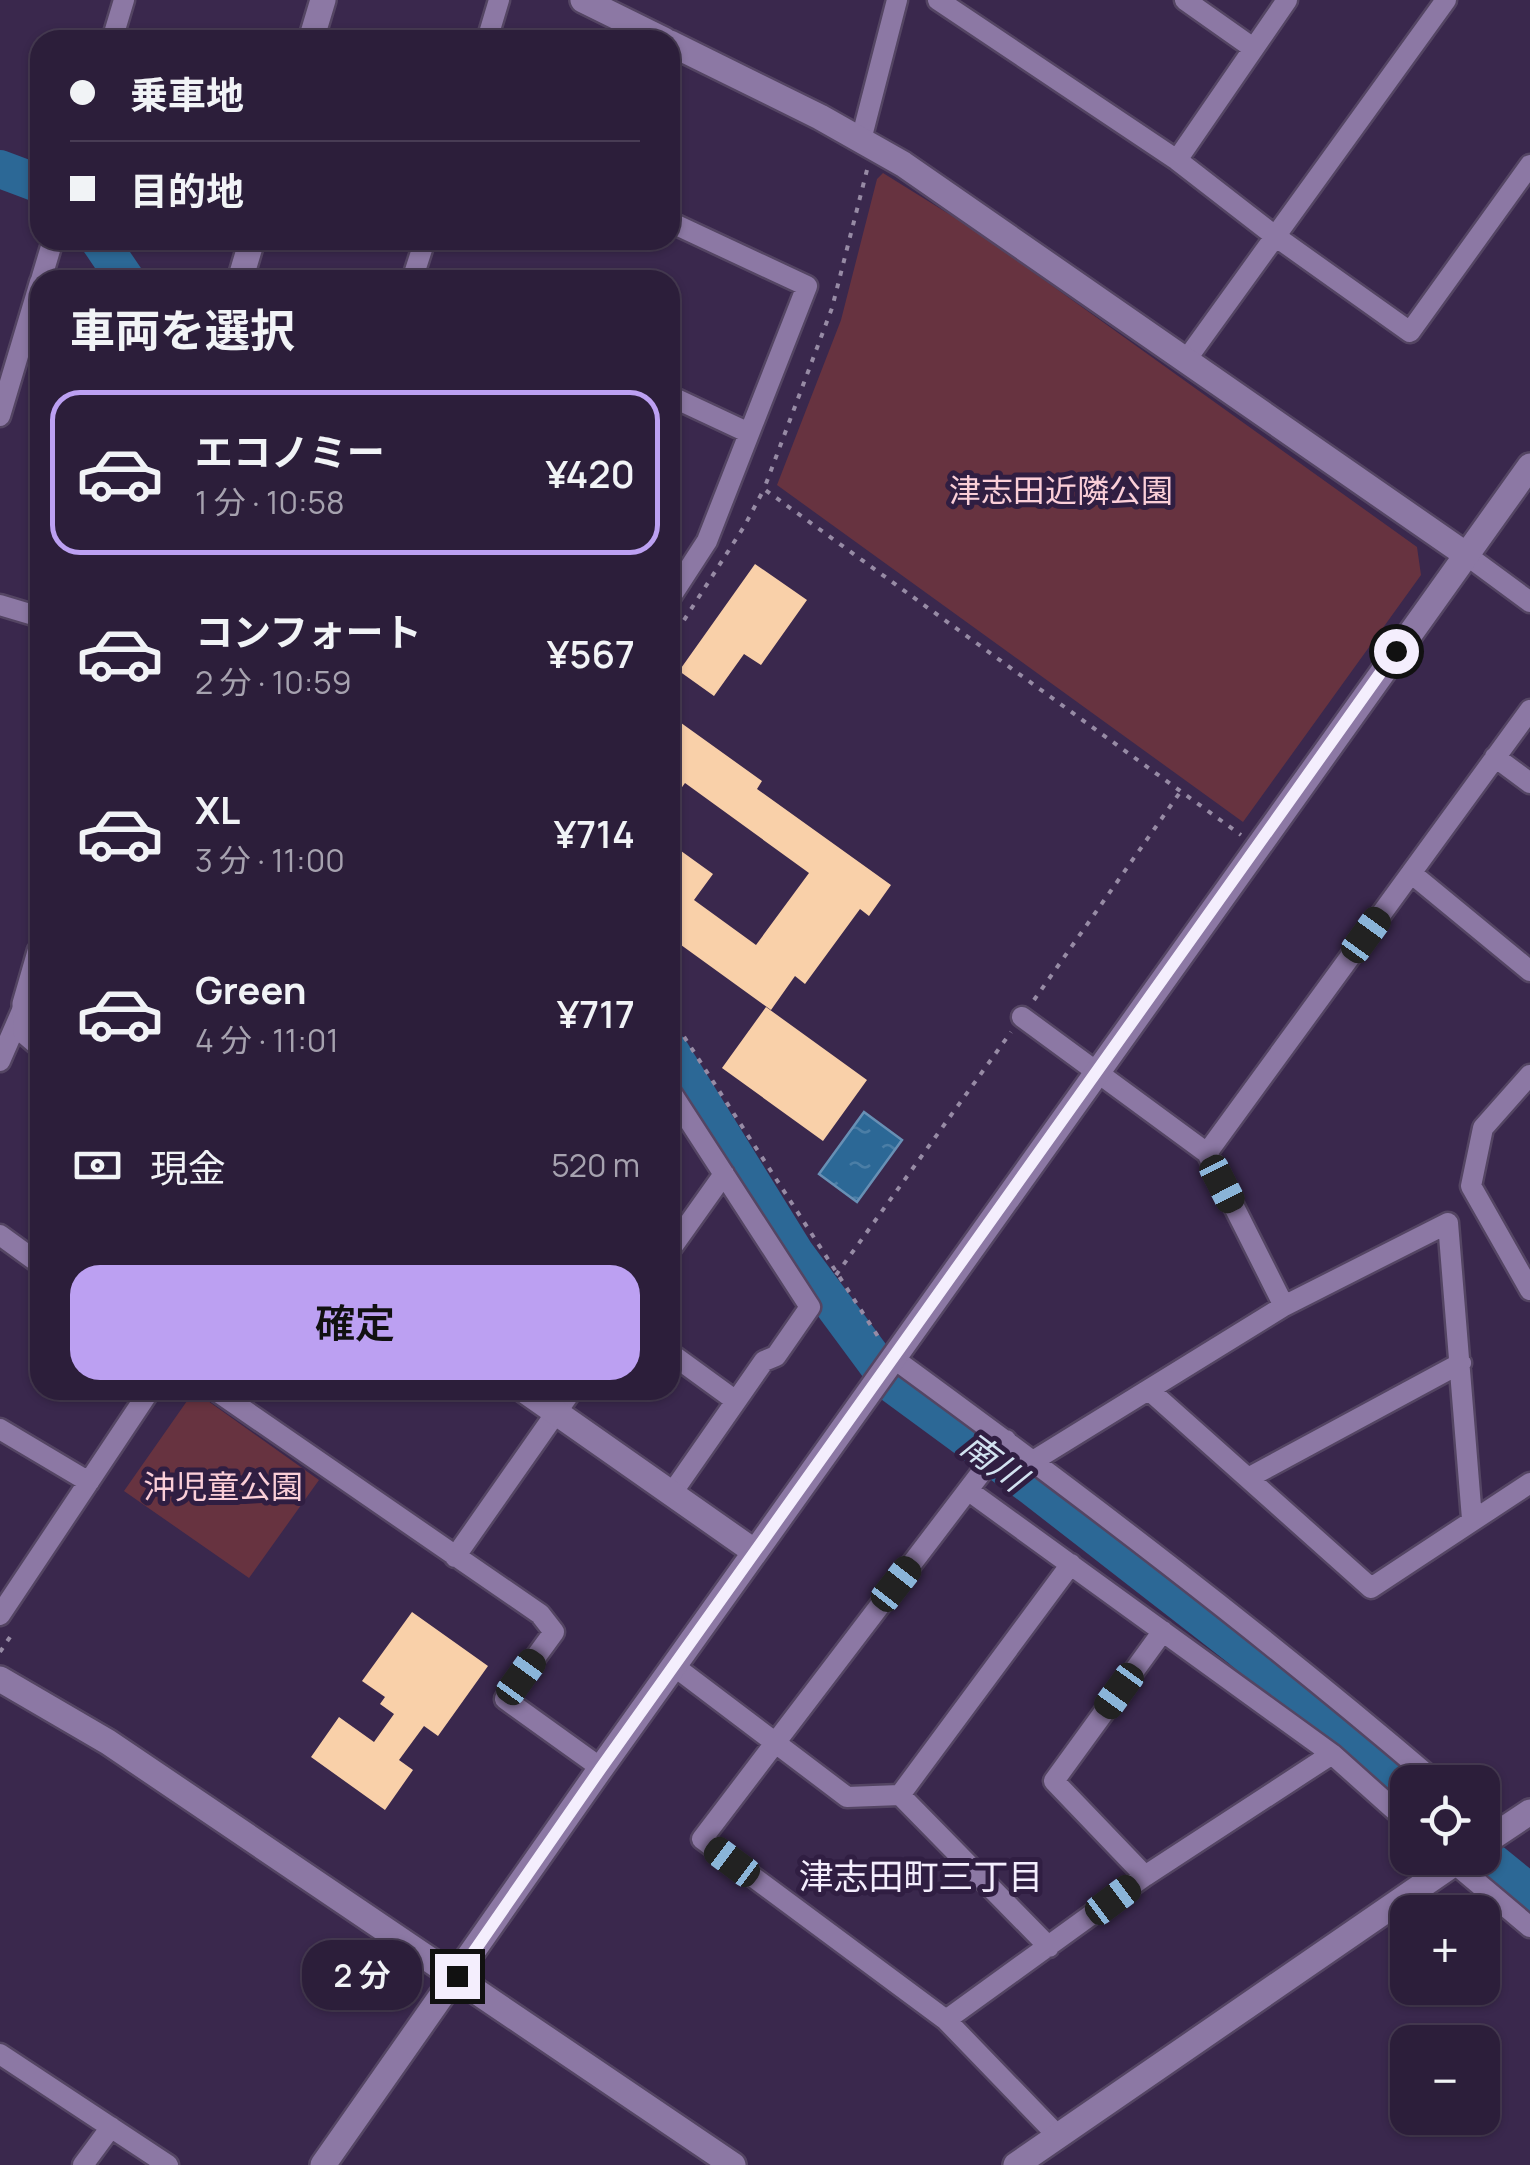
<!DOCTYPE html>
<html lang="ja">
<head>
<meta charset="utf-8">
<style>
  :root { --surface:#2c1e3a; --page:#342742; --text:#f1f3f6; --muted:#a6a2af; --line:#483c54; --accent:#bca0f2 }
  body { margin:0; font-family:Manrope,"Noto Sans JP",sans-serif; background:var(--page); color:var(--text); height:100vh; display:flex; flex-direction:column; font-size:38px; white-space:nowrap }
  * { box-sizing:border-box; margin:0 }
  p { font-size:32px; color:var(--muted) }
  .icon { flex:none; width:55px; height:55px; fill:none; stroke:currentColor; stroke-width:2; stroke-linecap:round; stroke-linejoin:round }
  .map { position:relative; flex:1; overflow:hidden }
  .drawer { position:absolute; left:30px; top:270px; width:650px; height:1130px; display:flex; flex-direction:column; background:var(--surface); border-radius:30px; box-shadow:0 2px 8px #0004,0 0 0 2px var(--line) }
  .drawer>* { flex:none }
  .top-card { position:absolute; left:30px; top:30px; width:650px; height:220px; border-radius:30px; box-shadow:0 2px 8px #0004,0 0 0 2px var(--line); display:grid; align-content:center; height:220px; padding:0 40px; background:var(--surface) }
  .tools { position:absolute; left:1390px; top:1765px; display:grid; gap:20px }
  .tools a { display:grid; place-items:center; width:110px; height:110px; border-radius:20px; background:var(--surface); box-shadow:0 2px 8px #0004,0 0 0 2px var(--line); font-size:50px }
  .end { position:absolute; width:45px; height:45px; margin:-22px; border:12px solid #f4eefd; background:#111; box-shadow:0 0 0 5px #111 }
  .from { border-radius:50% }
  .bubble { position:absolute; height:70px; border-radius:30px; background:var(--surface); box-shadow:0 2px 8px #0004,0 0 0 2px var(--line); font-size:32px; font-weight:600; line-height:70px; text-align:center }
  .car { position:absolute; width:30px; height:60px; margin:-30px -15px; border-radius:12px; box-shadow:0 0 8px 2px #0007; background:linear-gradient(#222 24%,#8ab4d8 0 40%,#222 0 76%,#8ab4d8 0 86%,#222 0) }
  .top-card b { display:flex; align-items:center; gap:35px; height:95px; font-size:38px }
  .top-card b+b { border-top:2px solid var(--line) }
  .top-card i { width:25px; height:25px; background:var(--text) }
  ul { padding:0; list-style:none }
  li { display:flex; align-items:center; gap:30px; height:165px; margin:0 20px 15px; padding:0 20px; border:5px solid transparent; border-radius:30px }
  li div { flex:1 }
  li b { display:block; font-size:38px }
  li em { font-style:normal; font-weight:600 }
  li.current { border-color:var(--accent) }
  li>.icon { width:90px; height:90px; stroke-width:1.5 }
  h2 { padding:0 40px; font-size:45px; line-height:120px }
  .pay { display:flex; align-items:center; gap:25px; height:110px; padding:0 40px; font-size:38px }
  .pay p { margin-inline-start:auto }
  .button { display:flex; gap:20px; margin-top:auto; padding:20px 40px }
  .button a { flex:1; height:115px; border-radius:30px; background:var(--accent); color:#111; font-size:40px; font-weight:600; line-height:115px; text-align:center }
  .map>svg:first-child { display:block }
  .park { fill:#673340 }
  .water { fill:url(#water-ripples); stroke:#6890b5; stroke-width:2.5 }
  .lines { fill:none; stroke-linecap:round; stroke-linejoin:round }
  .river { stroke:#2c6896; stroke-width:38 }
  .building { fill:#f9d0a9 }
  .minor-casing { stroke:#544563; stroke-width:25 }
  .tertiary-casing { stroke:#544563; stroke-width:30 }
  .path { stroke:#978ba5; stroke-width:4; stroke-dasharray:5 8; stroke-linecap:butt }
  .minor { stroke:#8c78a4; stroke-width:20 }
  .tertiary { stroke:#8c78a4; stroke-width:25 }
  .route { stroke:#f4eefd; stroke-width:12 }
  .labels { text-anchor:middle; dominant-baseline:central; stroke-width:10; stroke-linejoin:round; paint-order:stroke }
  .park-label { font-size:32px; fill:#fbcfd8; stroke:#301e42 }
  .water-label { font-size:35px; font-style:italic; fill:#d2e2f0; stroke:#301e42 }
  .neighbourhood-label { font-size:35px; fill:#f4eefd; stroke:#301e42 }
</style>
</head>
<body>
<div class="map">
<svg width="1530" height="2165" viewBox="0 0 1530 2165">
  <defs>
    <pattern id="water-ripples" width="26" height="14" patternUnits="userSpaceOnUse" patternTransform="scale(2.5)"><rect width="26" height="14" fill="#2c6896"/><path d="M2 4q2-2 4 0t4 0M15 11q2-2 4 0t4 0" fill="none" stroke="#4b7ea6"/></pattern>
  </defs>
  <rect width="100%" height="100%" fill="#3a284d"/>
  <path class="park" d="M883,173L973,229L1417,547L1421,575L1243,822L777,485L841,320L877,179Z
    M194,1391L319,1480L249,1578L124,1491Z"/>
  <path class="water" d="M864,1112L902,1140L857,1202L819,1174Z"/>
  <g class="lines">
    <path class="river" d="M0,169L40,184
      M99,240L126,280
      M670,1051L795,1253L891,1383L1034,1488L1240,1648L1408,1790
      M1482,1854L1530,1893"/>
  </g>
  <path class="building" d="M755,564L807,600L761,665L744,654L714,696L679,671Z
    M670,715L762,781L757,789L891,885L869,916L860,909L805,984L795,976L771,1010L670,937V843L713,874L694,900L756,945L809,873L685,783L670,804Z
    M766,1007L867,1080L823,1141L722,1068Z
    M412,1612L488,1666L438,1736L424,1726L399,1760L413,1770L385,1810L311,1757L339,1717L374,1742L394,1714L380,1704L385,1697L362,1681Z"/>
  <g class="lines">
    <g class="minor-casing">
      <path id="minor" d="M938,0L1177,160L1275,236L1410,332L1530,165
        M1185,0L1253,48
        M112,40L124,0
        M487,40L499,0
        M861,140L897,0
        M1177,160L1287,0
        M670,222L807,286L707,541L670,598
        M41,280L53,240
        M412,280L425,240
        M1186,360L1446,0
        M670,396L749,433
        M0,416L40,282
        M1465,554L1530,602
        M0,605L40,617
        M1495,757L1530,783
        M1411,873L1530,971
        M1022,1017L1207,1153L1284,1306
        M0,1061L24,1006
        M1530,1075L1483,1128L1471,1186L1530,1290
        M670,1091L810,1307L776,1356L764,1361L672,1493
        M1207,1153L1530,710
        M0,1235L40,1264
        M670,1250L724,1174
        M670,1353L736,1401
        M893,1358C1079,1494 1262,1633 1436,1782
        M215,1390L540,1614L554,1632L505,1699L601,1768
        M1149,1390L1371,1588L1530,1483
        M0,1429L89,1482
        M1006,1440L702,1839L946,2020L1058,2136
        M1033,1461L1284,1306L1448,1223L1472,1519
        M1248,1478L1461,1363
        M969,1491L1332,1754
        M455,1557L572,1390
        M0,1615L150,1390
        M674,1666L847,1797L900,1795L1049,1947
        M900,1795L1071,1564
        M1448,1858L1530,1927
        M1145,1876L1054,1781L1163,1631
        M946,2020L1145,1876L1332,1754L1408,1822
        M0,2054L168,2165
        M83,2165L111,2127"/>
    </g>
    <g class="tertiary-casing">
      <path id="tertiary" d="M583,0L664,40
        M311,40L323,0
        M670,43L820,117L903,164L1465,554
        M240,280L252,240
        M40,952L25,1004L26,1032L40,1044
        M524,1390L755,1552
        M0,1679L108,1742L733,2165
        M1482,1844L1530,1812
        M323,2165L601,1768L1530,466
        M1016,2165L1462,1858"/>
    </g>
    <path class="path" d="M867,170L832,308L764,489L1241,835
      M670,642L745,525L764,489
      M1034,1000L1181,791
      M670,1015L879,1338
      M836,1275L1011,1032
      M0,1652L14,1631"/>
    <use href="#minor" class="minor"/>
    <use href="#tertiary" class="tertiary"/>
  </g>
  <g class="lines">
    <path class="route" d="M457,1976L601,1768L1396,651"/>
  </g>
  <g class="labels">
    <g class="park-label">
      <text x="1061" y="490">津志田近隣公園</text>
      <text x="223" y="1486">沖児童公園</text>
    </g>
    <g class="water-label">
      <text transform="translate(994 1461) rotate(37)">南川</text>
    </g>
    <g class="neighbourhood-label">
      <text x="921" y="1876">津志田町三丁目</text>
    </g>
  </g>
</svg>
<div class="tools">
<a><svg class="icon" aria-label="locate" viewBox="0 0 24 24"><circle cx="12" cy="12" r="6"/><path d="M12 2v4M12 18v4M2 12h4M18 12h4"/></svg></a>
<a>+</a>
<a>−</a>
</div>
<i class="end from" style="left:1396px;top:651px"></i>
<i class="end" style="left:457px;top:1976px"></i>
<div class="bubble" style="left:302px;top:1940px;width:120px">2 分</div>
<i class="car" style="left:1366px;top:935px;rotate:36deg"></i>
<i class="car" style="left:1222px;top:1184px;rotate:153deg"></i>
<i class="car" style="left:896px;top:1584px;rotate:38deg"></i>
<i class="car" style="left:521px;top:1677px;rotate:36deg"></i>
<i class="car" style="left:1119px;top:1691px;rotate:216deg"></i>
<i class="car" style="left:732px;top:1862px;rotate:307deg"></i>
<i class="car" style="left:1113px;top:1900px;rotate:53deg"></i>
<div class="top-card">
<b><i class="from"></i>乗車地</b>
<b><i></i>目的地</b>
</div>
<section class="drawer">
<h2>車両を選択</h2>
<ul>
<li class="current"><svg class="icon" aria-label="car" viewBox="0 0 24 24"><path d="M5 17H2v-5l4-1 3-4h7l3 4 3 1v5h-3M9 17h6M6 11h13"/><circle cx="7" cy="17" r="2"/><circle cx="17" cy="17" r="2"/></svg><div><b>エコノミー</b><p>1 分 · 10:58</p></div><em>¥420</em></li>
<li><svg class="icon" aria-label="car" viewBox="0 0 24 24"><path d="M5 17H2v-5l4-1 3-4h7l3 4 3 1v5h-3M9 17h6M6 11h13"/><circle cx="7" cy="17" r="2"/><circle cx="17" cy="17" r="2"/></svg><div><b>コンフォート</b><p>2 分 · 10:59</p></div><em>¥567</em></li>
<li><svg class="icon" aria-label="car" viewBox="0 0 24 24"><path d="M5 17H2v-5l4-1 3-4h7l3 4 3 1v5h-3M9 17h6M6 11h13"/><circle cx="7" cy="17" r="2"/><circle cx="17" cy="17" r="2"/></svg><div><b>XL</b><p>3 分 · 11:00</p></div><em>¥714</em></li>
<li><svg class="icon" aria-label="car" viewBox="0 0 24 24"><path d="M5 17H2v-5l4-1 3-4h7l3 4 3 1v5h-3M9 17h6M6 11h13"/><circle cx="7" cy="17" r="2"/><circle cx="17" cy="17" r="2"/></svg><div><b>Green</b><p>4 分 · 11:01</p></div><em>¥717</em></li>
</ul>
<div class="pay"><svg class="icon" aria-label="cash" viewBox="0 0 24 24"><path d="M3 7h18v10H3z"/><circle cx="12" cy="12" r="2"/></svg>現金<p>520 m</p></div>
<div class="button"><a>確定</a></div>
</section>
</div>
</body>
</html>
